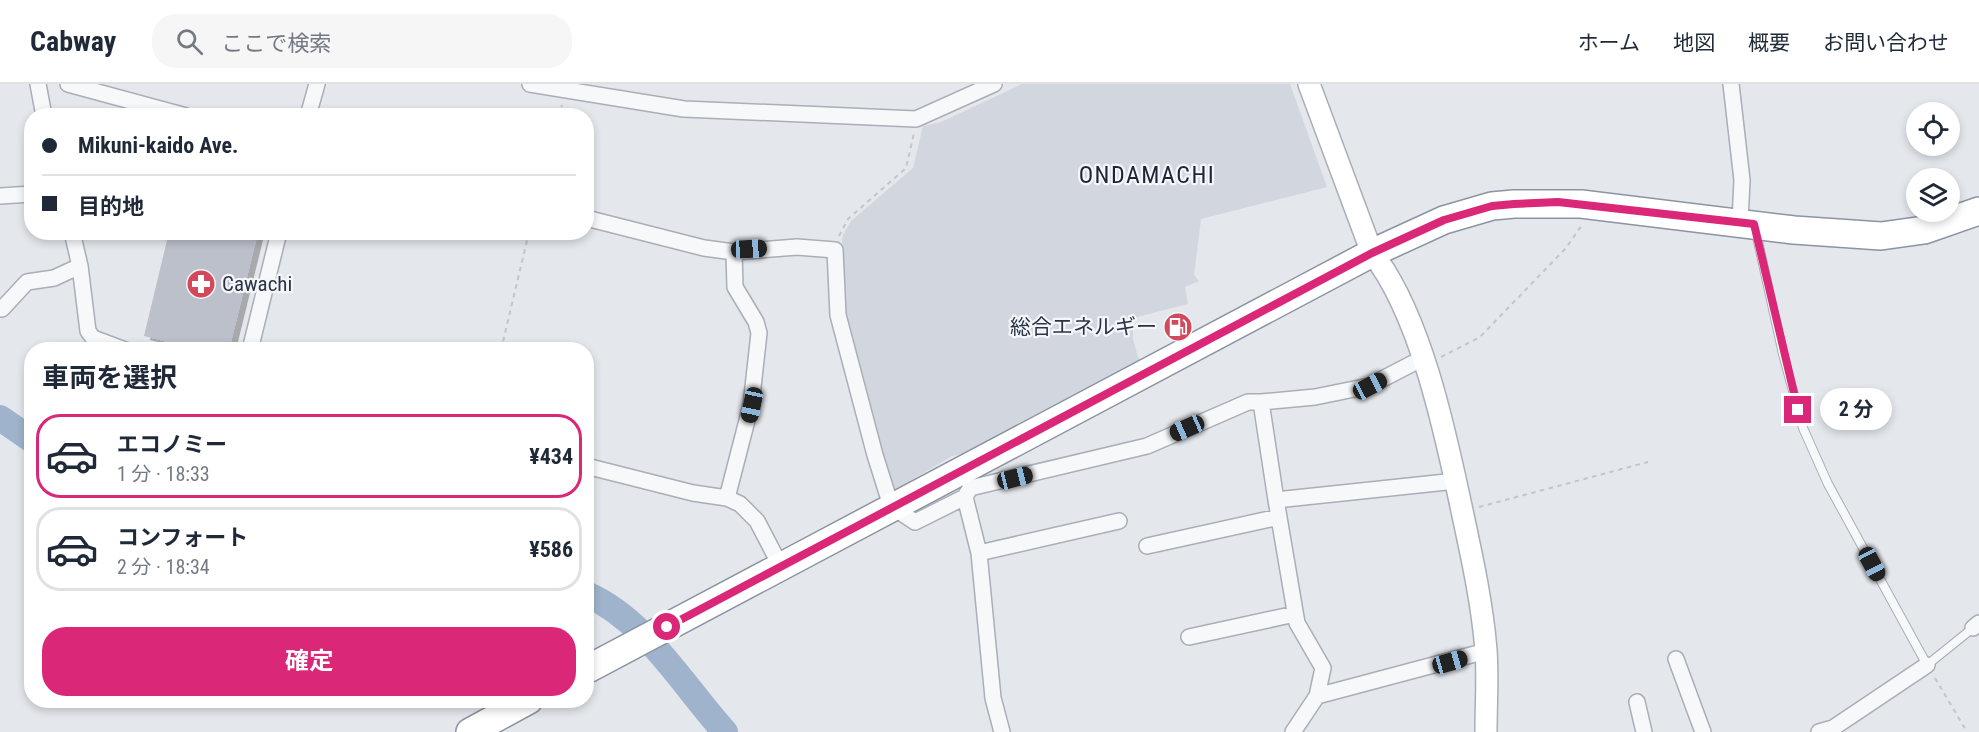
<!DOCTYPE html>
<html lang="ja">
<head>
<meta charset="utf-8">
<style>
  :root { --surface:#fff; --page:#f6f6f7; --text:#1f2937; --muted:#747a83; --line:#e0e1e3; --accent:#db2777 }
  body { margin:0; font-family:"Roboto Condensed","Noto Sans JP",sans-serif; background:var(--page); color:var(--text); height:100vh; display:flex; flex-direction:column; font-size:22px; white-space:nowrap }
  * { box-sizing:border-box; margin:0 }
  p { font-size:20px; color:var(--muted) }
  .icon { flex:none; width:33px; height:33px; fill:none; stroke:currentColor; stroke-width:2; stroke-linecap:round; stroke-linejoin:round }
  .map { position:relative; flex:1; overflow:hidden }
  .side { position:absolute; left:24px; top:258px; width:570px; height:366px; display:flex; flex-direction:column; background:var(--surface); border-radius:24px; box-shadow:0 3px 9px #0003 }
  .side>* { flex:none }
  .top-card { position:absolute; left:24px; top:24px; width:570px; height:132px; border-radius:24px; box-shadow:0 3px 9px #0003; display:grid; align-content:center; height:132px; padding:0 18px; background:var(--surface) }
  .buttons { position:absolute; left:1906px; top:18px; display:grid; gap:12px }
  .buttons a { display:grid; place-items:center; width:54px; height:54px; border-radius:50%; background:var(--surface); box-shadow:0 3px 9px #0003; font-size:30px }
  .end { position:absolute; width:27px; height:27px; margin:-14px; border:8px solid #db2777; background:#fff; box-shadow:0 0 0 3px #fff }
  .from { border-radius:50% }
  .bubble { position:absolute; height:42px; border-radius:21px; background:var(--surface); box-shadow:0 3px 9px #0003; font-size:20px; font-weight:700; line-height:42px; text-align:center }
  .car { position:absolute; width:18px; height:36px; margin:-18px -9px; border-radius:8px; box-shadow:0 0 4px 2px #0007; background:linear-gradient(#222 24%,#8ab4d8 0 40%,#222 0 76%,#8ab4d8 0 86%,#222 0) }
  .top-card b { display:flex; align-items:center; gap:21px; height:57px; font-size:22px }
  .top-card b+b { border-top:2px solid var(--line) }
  .top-card i { width:15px; height:15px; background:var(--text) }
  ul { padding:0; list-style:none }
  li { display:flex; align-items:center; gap:18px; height:84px; margin:0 12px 9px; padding:0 6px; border:3px solid var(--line); border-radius:24px }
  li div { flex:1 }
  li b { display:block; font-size:22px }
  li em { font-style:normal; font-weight:700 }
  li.current { border-color:var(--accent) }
  li>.icon { width:54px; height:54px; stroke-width:1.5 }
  h2 { padding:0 18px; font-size:27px; line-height:72px }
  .button { display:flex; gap:12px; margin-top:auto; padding:12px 18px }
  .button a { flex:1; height:69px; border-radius:24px; background:var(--accent); color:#fff; font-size:24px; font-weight:700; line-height:69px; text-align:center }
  header { display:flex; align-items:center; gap:36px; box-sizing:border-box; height:84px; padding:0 30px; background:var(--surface); border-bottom:2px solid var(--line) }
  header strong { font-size:28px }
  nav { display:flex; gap:33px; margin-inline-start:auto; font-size:21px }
  .search { width:420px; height:54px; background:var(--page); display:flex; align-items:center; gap:15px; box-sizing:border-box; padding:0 21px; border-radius:24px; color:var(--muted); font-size:22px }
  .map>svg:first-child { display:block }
  .built { fill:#d2d6de }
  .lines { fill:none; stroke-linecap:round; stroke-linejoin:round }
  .river { stroke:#9fb4cc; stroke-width:26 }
  .building { fill:#bbc0ca; filter:url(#shadow) }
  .lane-casing { stroke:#a9aeb7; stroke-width:10 }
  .street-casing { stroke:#a9aeb7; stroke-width:18 }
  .secondary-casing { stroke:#a9aeb7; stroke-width:24 }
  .highway-casing { stroke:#8b94a3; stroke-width:30 }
  .path { stroke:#c2c5cb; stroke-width:2; stroke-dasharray:4.5 4.5; stroke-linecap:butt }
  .lane { stroke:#f7f8fa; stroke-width:8 }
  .street { stroke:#f7f8fa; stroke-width:15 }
  .secondary { stroke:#fff; stroke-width:21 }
  .highway { stroke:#fff; stroke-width:27 }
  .route { stroke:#db2777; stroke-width:8 }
  .labels { text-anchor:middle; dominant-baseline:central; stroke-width:4.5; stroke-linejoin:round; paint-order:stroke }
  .poi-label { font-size:21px; fill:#2b3445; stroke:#f4f6f9; text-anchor:start }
  .quarter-label { font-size:24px; letter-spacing:1.5px; fill:#1d2536; stroke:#f4f6f9 }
</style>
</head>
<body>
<header>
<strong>Cabway</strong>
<div class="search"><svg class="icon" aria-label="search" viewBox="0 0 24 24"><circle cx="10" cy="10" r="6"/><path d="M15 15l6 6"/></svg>ここで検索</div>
<nav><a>ホーム</a><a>地図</a><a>概要</a><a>お問い合わせ</a></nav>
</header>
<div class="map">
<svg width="1979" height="648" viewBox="0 0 1979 648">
  <defs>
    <filter id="shadow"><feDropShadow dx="6" dy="4" stdDeviation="0" flood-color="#0004"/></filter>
  </defs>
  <rect width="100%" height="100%" fill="#e4e7ec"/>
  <path class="built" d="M1022,0H1290L1327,103L1201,135L1194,191L1199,197L1185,203L1188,220L1133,234V255L1138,273L1144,280L990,365L952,372L890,409L842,231L840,169L843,151L851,137L913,84L923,42L941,38Z"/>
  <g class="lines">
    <path class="river" d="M0,334L32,356
      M586,510C646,536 683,602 725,648"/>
  </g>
  <path class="building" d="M169,148H258L229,266H200L144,252Z"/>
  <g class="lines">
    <g class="lane-casing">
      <path id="lane" d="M1756,148L1783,270L1803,344L1828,400L1927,581L1973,544"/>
    </g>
    <g class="street-casing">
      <path id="street" d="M38,0L44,32
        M68,0L186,32
        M530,0L684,25L916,35L994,0
        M1731,0L1742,96L1740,138
        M308,32L317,0
        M0,112L32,110
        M586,134L704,164L734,168L797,163L835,166L838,231L875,371L891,422L915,438L965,413L979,469L1119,437
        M72,148L80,182L88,247L93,254L125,266
        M2,225L27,198L54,194L80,182
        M250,266L279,148
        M1261,318L1315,313L1369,302L1423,274
        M586,382L693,409L727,414L740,420L757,437L780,481
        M965,413L970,404L1147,362L1248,318H1261L1276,416
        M727,414L751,321L759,249L756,238L735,203L734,168
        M1147,462L1279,433
        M979,469L993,614L1002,648
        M1973,544L1979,539
        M1189,553L1295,530
        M1676,575L1703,648
        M1317,612L1323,584L1297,539L1276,416L1456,397
        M1637,618L1644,648
        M1293,648L1317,612L1486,567
        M1819,648L1833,644L1927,581"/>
    </g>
    <g class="secondary-casing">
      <path id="secondary" d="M1309,0L1372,169C1420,229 1445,347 1461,422C1471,469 1482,517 1486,566C1488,593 1486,621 1486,648"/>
    </g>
    <g class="highway-casing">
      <path id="highway" d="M586,586L1372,169L1444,136L1492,122L1514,120H1581L1794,146L1881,152L1924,146L1979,127
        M470,648L529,616"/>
    </g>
    <path class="path" d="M559,32L562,21
      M839,152L848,135L906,84L914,49
      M501,266L529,148
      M1441,273L1480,253L1566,164L1582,141
      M1479,423L1648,378
      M1935,594L1967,648"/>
    <use href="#lane" class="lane"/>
    <use href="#street" class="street"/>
    <use href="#secondary" class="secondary"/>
    <use href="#highway" class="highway"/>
  </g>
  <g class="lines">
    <path class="route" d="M667,543L1372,169L1444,136L1492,122L1514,120L1558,118L1754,140L1798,326"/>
  </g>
  <defs>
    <g id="pharmacy-disc" transform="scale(1.5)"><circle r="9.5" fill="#d1495b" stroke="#f4f6f9"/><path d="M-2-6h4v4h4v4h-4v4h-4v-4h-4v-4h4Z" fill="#fff"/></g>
    <g id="fuel-disc" transform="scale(1.5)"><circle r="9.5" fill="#d1495b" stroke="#f4f6f9"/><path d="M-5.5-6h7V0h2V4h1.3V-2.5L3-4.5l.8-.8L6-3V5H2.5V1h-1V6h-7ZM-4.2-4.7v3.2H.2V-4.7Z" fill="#fff"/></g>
  </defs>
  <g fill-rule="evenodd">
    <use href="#pharmacy-disc" x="201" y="200"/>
    <use href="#fuel-disc" x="1178" y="243"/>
  </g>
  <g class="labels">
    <g class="poi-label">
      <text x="222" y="200">Cawachi</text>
      <text x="1157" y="243" text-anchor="end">総合エネルギー</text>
    </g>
    <g class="quarter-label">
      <text x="1147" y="91">ONDAMACHI</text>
    </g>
  </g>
</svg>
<div class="buttons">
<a><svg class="icon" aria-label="locate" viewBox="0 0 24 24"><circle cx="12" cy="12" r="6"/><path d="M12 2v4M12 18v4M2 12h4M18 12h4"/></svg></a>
<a><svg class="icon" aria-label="layers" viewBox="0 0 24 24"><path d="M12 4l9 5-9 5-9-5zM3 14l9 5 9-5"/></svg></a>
</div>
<i class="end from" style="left:667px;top:543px"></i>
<i class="end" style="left:1798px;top:326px"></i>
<div class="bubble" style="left:1820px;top:304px;width:72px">2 分</div>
<i class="car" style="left:749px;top:165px;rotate:87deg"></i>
<i class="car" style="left:1370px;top:302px;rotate:62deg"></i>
<i class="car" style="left:752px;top:321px;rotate:192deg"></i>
<i class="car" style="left:1187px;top:344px;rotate:246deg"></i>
<i class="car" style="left:1015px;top:394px;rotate:76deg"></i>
<i class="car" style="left:1872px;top:480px;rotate:152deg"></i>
<i class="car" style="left:1450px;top:578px;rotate:74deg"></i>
<div class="top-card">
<b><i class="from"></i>Mikuni-kaido Ave.</b>
<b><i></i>目的地</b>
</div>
<section class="side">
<h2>車両を選択</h2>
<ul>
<li class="current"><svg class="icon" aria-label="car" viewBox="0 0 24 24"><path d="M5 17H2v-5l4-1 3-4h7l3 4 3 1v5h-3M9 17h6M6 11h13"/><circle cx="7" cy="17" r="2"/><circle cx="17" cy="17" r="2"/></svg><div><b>エコノミー</b><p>1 分 · 18:33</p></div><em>¥434</em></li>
<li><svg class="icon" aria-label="car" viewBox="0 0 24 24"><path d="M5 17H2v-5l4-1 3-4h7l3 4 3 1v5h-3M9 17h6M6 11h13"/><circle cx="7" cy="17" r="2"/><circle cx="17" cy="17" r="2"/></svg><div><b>コンフォート</b><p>2 分 · 18:34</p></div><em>¥586</em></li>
</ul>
<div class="button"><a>確定</a></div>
</section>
</div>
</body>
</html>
